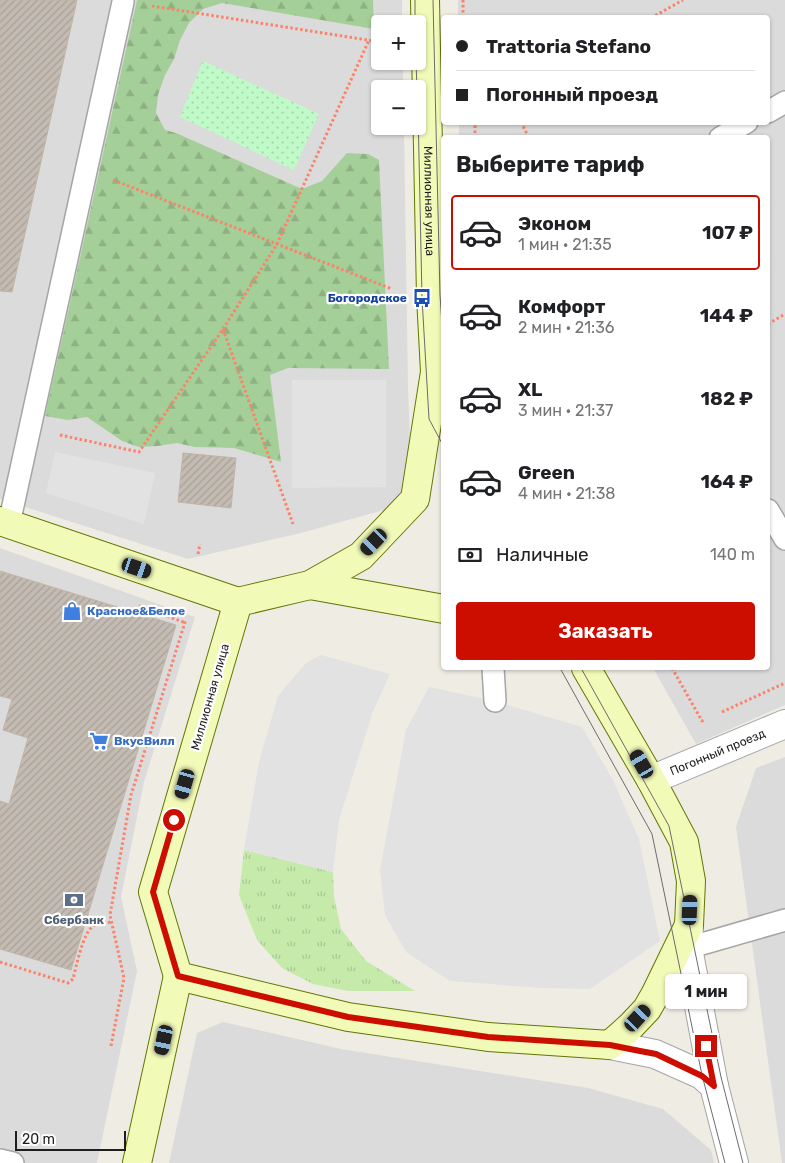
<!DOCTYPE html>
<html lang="ru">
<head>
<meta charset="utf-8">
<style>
  :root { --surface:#fff; --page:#f6f6f6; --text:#202124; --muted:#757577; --line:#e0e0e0; --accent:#cc0e00 }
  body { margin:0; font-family:Rubik,sans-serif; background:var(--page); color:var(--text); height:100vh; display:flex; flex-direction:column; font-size:19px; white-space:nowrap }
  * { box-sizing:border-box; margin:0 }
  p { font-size:16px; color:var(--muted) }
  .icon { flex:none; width:28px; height:28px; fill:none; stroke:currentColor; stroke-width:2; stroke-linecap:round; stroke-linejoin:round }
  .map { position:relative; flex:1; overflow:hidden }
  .drawer { position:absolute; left:441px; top:135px; width:329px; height:535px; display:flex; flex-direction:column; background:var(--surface); border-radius:5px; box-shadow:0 1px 4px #0004 }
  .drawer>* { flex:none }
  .hud { position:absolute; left:441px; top:15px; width:329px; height:110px; border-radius:5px; box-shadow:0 1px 4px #0004; display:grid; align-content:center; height:110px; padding:0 15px; background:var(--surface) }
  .fabs { position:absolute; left:371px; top:15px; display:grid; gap:10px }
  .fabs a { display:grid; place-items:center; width:55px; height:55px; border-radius:5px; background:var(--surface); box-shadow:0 1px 4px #0004; font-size:25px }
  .scale { position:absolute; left:15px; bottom:12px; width:111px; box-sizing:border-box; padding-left:5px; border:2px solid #1e1e1e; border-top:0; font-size:14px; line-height:18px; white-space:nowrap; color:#1e1e1e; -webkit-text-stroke:4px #fff; paint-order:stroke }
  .end { position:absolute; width:22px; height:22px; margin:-11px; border:6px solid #cc0e00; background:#fff; box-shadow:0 0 0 2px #fff }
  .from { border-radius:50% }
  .bubble { position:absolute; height:35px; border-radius:5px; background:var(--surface); box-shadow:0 1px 4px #0004; font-size:16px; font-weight:700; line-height:35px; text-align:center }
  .car { position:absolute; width:15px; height:30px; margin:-15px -8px; border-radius:6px; box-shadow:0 0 4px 1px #0007; background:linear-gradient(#222 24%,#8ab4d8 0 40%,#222 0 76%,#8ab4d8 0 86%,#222 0) }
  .hud b { display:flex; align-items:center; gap:18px; height:48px; font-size:19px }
  .hud b+b { border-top:1px solid var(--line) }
  .hud i { width:12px; height:12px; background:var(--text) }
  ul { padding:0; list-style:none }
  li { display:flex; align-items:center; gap:15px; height:75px; margin:0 10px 8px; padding:0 5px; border:2px solid transparent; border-radius:5px }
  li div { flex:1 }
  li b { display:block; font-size:19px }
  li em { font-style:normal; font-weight:700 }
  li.on { border-color:var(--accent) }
  li>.icon { width:45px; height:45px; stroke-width:1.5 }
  h2 { padding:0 15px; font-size:22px; line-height:60px }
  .pay { display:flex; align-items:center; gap:12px; height:55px; padding:0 15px; font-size:19px }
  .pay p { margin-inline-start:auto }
  .cta { display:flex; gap:10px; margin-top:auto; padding:10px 15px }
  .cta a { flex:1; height:58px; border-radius:5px; background:var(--accent); color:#fff; font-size:20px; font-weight:700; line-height:58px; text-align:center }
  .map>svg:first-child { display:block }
  .residential { fill:#dcdbdb }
  .grass { fill:url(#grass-tufts) }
  .forest { fill:url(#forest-firs) }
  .park { fill:url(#park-dots) }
  .parking { fill:#e2e2e2 }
  .building { fill:url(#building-hatch); stroke:#c1b4a6 }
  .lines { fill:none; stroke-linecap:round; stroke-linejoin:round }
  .lane-casing { stroke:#a5a5a5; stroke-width:24 }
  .street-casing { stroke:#a5a5a5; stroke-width:30 }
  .secondary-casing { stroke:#627604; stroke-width:30 }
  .path { stroke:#fa836a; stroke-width:3; stroke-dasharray:2.5 2.5; stroke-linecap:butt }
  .lane { stroke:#fff; stroke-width:21 }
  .street { stroke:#fff; stroke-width:28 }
  .secondary { stroke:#f2fab8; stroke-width:28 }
  .tram { stroke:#6c6c6c; stroke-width:1 }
  .route { stroke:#cc0e00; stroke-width:6 }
  .labels { text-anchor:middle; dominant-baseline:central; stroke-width:4.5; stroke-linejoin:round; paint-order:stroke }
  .street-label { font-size:12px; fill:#1e1e1e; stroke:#fff }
  .transit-label { font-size:12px; font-weight:bold; fill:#164399; stroke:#fff; text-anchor:end }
  .shop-label { font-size:12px; font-weight:bold; fill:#366cbe; stroke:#fff; text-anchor:start }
  .service-label { font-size:12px; font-weight:bold; fill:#4e5e75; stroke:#fff }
</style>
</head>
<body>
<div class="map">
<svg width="785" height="1163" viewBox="0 0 785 1163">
  <defs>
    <pattern id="grass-tufts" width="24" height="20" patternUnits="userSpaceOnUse" patternTransform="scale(1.25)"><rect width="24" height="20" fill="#c5eaaa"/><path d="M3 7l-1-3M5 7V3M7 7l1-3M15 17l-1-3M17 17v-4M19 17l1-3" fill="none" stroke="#a9c892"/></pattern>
    <pattern id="forest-firs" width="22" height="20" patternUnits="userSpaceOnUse" patternTransform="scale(1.25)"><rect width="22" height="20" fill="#a5cf99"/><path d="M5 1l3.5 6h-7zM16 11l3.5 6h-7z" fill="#8eb183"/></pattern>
    <pattern id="park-dots" width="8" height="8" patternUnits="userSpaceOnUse" patternTransform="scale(1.25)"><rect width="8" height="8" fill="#c1fac9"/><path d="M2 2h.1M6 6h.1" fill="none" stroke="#a5d6ac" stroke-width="1.8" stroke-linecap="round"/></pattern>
    <pattern id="building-hatch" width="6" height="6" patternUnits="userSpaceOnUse" patternTransform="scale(1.25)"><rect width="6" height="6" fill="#c4bcb3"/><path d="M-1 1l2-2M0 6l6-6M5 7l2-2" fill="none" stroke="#a8a19a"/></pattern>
  </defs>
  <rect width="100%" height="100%" fill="#efece4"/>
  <path class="residential" d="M0,0H402V24H380V61H403V89H380V126H404L408,388L411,469L403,494L384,510L301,533L188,559L0,499Z
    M458,0H785V705L696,744L653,668H768V138H459V123L768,122V18L458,17Z
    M0,548L195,617L144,782L121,897L137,971L97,1163H0Z
    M785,757V1163H782L736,827L756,768Z
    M223,1022L341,1049L588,1088L663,1109L711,1150L714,1163H169L197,1033Z"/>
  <path class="grass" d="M244,850L333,872L334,897L341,929L366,961L415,991H348L313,984L282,968L257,940L239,895Z"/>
  <path class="forest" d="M137,0H373L374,29L222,3L203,9L189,23L180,40L174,59L165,75L158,95L156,113L165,130L176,133L302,189L322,181L347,153L368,154L379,160L389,369L288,368L270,375L281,462L234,448L195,447L177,443L158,446L139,447L122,441L87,417L68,420L45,416Z"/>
  <path class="park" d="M203,61L319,114L294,170L180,117Z"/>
  <path class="parking" d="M292,380H386V487L292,488Z
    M55,452L155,473L144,524L46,493Z
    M321,655L390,674L373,711L339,820L333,872L244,850L259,762L278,696L306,663Z
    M429,687L495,701L582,727L613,780L639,839L660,941L590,989L541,988L450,981L406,952L385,915L380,870L406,730Z"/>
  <path class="building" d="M0,0H77L12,292L0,291Z
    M183,453L236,458L231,508L178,502Z
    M0,571L176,625L71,970L0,949V801L9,804L28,738L3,730L12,699L0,696Z"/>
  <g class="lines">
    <g class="lane-casing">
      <path id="lane" d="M768,112L785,102
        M720,138L747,122
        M768,510L785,539
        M9,524L123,2
        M493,668L495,701
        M688,948L785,920
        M0,1160L13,1163"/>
    </g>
    <g class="street-casing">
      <g id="street">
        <path id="s1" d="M651,780L785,724"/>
        <path d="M689,925L688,948L714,1086L734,1163"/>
        <path d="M610,1045L655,1054L702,1075L714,1086"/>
      </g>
    </g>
    <g class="secondary-casing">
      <g id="secondary">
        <path id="s2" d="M425,0L431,297L435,372L415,499L361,556L310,585L238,602L153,892L178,976L348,1017L488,1037L610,1045L630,1027L647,1009L655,995L689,925L691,881L684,842L651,780L586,668"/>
        <path d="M0,521L238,602"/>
        <path d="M310,585L444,609"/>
        <path d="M137,1163L178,976"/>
      </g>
    </g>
    <path class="path" d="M463,0V18
      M152,6L380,42
      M651,18L683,0
      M521,122L529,138
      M475,138V122
      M113,180L392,289
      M768,324L785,314
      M223,329L293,524
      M60,435L139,452L223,329L277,244L369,40
      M198,554L200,544
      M139,606L186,623
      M672,668L702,721L705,719
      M722,712L785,683
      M0,962L68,983L73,979C76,967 83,934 92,927C97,923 105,923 111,922
      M111,1046L124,978L110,915L131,795L186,619"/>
    <use href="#lane" class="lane"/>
    <use href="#street" class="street"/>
    <use href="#secondary" class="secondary"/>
    <path class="tram" d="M415,0V24
      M433,0L440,295L444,354
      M416,61L417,89
      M418,109L422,298L429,419L444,447
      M560,668L652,834L702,1075L725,1163
      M581,668L669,826L721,1077L743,1163"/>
  </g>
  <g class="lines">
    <path class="route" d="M174,820L153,892L178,976L348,1017L488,1037L610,1045L640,1051L656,1054L702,1076L714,1086L706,1046"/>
  </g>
  <defs>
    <g id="bus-bare" transform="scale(1.5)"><path d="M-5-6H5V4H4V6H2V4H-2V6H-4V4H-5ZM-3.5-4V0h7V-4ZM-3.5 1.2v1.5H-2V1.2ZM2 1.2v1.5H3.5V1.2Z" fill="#1a4fb4" stroke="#fff" stroke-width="2.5" paint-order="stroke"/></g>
    <g id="shop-bare" transform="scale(1.5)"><path d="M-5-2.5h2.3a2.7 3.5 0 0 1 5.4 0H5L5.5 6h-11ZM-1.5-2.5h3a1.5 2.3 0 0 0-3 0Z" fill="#3f7fe0" stroke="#fff" stroke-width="2.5" paint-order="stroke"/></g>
    <g id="supermarket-bare" transform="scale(1.5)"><path d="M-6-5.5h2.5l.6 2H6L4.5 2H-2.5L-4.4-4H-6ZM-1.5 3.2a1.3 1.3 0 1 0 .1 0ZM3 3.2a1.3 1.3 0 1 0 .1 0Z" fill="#3f7fe0" stroke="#fff" stroke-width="2.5" paint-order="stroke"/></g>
    <g id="bank-bare" transform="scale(1.5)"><path d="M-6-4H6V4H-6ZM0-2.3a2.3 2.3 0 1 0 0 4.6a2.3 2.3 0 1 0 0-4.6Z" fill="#5c6f8a" stroke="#fff" stroke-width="2.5" paint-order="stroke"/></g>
  </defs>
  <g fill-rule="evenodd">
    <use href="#bus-bare" x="422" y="298"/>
    <use href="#shop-bare" x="72" y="611"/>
    <use href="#supermarket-bare" x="99" y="741"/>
    <use href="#bank-bare" x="74" y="900"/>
  </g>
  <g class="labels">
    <g class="street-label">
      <text stroke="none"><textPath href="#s2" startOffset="201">Миллионная улица</textPath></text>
      <text transform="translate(210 697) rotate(-74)">Миллионная улица</text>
      <text stroke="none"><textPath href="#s1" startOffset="72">Погонный проезд</textPath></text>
    </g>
    <g class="transit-label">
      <text x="407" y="298">Богородское</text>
    </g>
    <g class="shop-label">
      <text x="87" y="611">Красное&amp;Белое</text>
      <text x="114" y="741">ВкусВилл</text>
    </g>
    <g class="service-label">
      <text x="74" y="920">Сбербанк</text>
    </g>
  </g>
</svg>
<div class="fabs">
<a>+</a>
<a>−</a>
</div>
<div class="scale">20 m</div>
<i class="end from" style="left:174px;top:820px"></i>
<i class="end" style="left:706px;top:1046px"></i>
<div class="bubble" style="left:665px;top:974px;width:82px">1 мин</div>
<i class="car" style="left:374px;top:542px;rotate:224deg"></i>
<i class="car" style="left:137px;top:568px;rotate:109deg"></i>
<i class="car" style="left:642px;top:764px;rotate:330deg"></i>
<i class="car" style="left:185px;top:784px;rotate:196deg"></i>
<i class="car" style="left:690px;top:910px;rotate:2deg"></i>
<i class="car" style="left:638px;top:1018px;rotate:43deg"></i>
<i class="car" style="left:164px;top:1040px;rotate:192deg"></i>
<div class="hud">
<b><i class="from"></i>Trattoria Stefano</b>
<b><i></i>Погонный проезд</b>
</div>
<section class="drawer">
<h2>Выберите тариф</h2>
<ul>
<li class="on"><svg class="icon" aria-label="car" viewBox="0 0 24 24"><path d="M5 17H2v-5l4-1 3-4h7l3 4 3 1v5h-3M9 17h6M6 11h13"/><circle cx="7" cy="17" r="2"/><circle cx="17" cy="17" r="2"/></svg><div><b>Эконом</b><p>1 мин · 21:35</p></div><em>107 ₽</em></li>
<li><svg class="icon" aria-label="car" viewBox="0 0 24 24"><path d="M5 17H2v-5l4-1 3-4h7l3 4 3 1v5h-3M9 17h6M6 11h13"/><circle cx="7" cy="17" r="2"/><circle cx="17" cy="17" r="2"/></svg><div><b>Комфорт</b><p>2 мин · 21:36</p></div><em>144 ₽</em></li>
<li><svg class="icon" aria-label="car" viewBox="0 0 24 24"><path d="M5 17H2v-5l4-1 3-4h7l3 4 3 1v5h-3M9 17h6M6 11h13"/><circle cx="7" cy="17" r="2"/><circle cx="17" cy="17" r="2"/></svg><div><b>XL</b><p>3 мин · 21:37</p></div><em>182 ₽</em></li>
<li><svg class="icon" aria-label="car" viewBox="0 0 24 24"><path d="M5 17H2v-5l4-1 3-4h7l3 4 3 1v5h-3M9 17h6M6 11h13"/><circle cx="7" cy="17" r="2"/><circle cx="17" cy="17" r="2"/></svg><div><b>Green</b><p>4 мин · 21:38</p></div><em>164 ₽</em></li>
</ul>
<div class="pay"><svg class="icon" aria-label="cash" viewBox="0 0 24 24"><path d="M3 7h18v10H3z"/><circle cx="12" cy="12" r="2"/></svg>Наличные<p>140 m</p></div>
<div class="cta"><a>Заказать</a></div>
</section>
</div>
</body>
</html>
